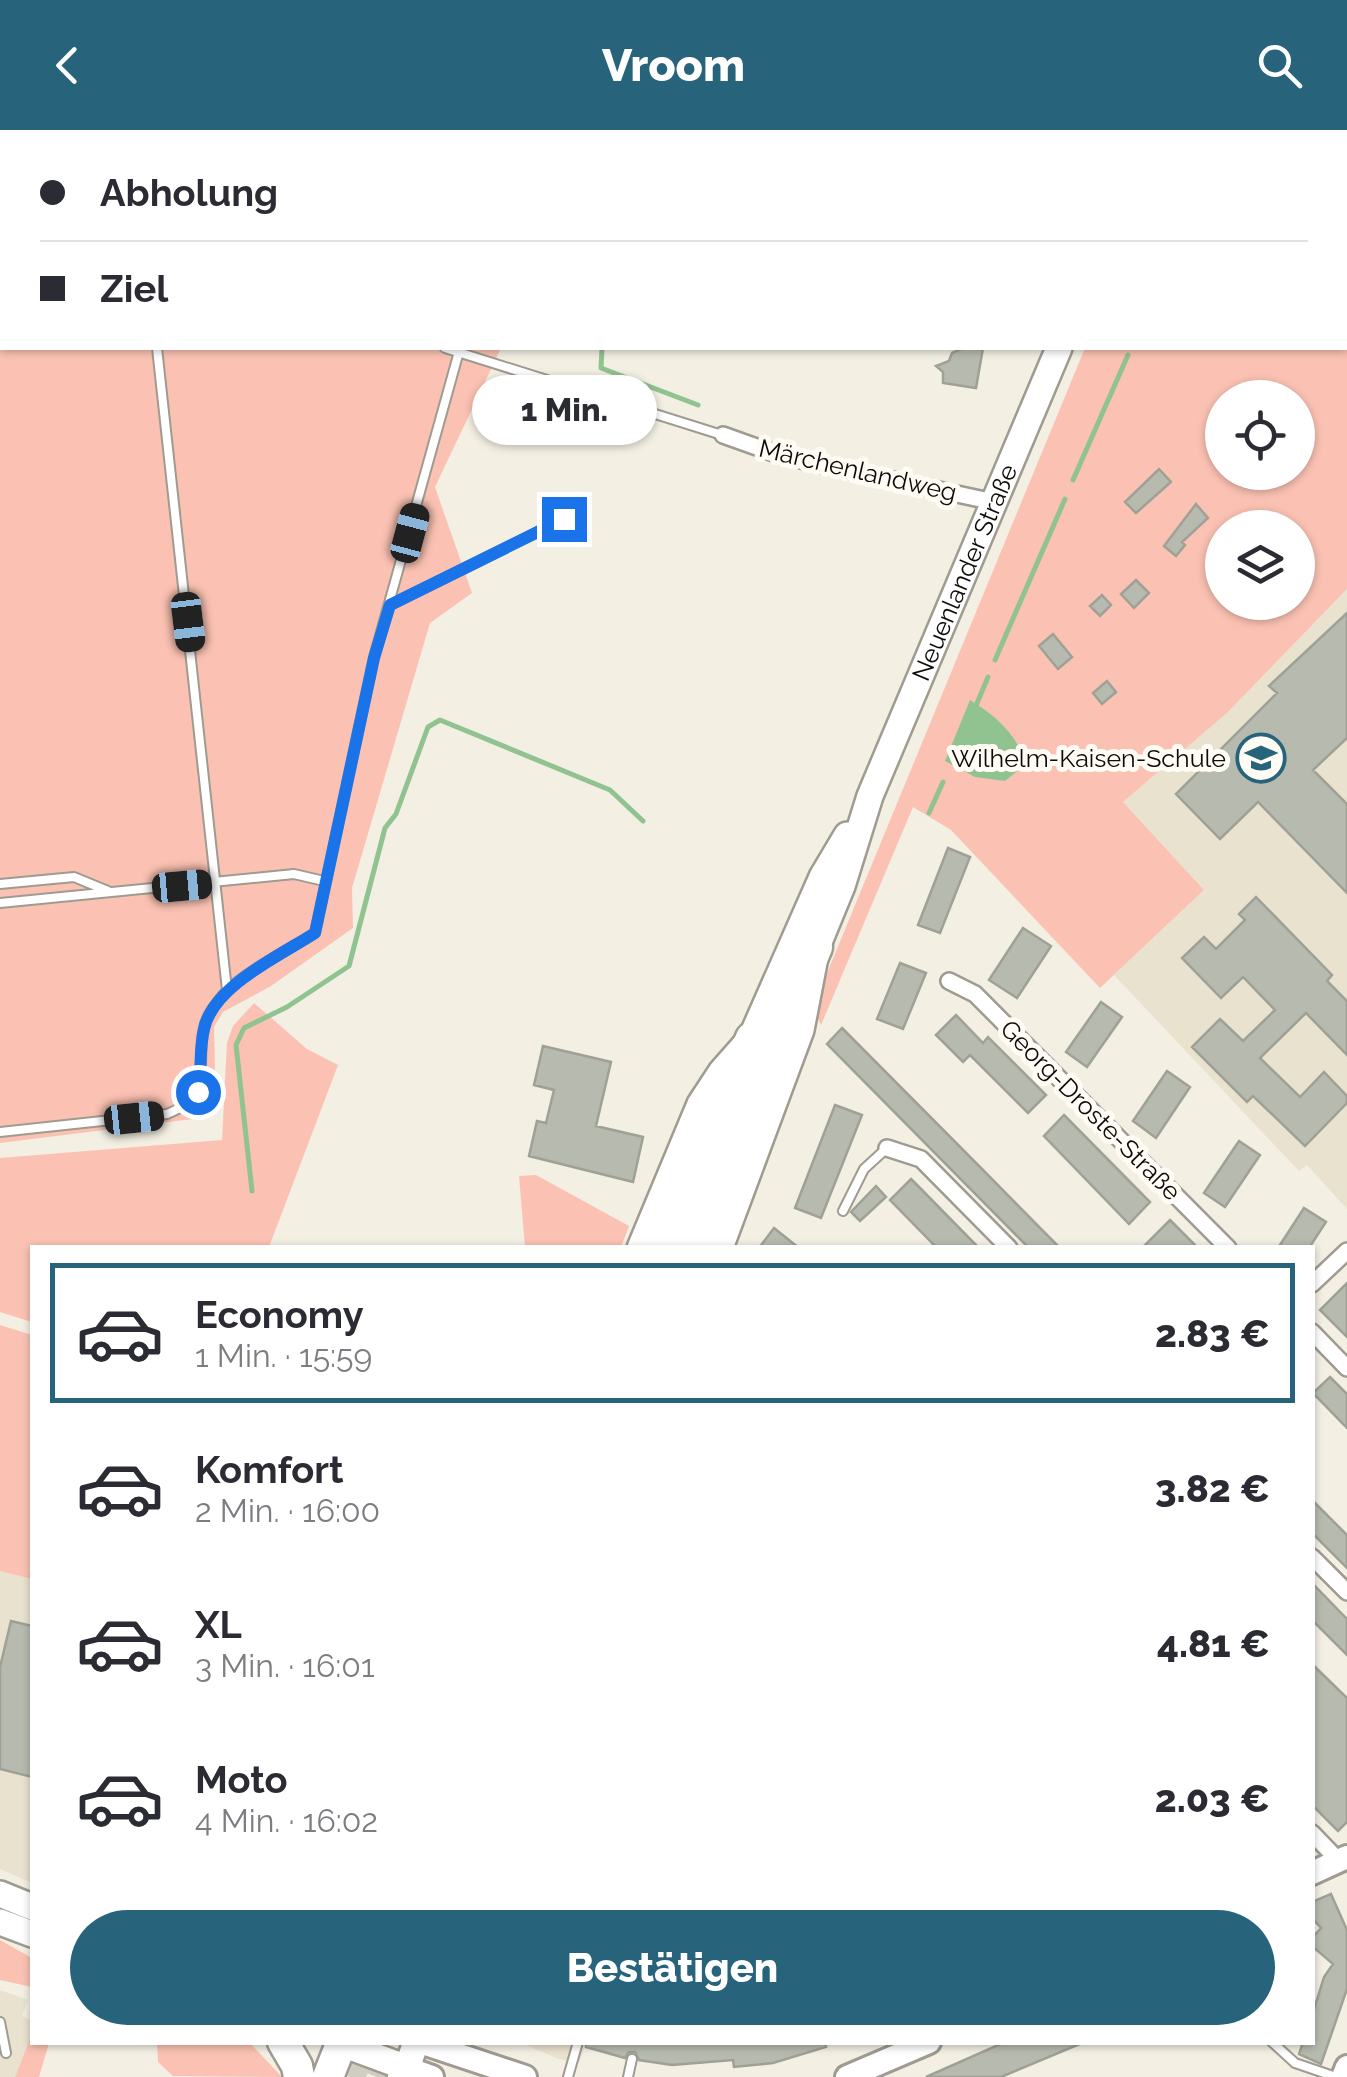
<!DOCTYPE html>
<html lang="de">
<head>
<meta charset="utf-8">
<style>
  :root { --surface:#fff; --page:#f7f7f7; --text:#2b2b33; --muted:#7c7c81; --line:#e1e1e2; --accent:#27637b }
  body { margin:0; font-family:Raleway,sans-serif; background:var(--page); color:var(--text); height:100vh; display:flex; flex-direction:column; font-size:38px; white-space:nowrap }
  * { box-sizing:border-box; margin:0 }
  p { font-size:32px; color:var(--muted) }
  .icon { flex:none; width:55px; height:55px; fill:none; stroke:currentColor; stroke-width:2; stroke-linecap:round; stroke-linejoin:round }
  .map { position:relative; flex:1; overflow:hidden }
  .panel { position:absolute; left:30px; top:1115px; width:1285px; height:800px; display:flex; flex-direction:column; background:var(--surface); border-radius:0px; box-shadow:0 2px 8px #0004 }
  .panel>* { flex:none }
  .top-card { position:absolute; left:0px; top:0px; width:1348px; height:220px; box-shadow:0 2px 8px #0004; display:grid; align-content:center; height:220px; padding:0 40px; background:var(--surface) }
  .fabs { position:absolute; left:1205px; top:250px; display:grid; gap:20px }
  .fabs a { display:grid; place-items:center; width:110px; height:110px; border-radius:50%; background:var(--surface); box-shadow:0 2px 8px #0004; font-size:50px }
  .end { position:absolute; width:45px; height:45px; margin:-22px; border:12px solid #1a73e8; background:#fff; box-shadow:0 0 0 5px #fff }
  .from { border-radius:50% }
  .bubble { position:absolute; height:70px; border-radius:35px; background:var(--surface); box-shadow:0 2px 8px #0004; font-size:32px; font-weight:800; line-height:70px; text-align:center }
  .car { position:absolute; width:30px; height:60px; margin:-30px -15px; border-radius:12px; box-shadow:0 0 8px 2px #0007; background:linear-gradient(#222 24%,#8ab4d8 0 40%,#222 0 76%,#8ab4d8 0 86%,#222 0) }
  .top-card b { display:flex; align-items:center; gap:35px; height:95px; font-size:38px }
  .top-card b+b { border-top:2px solid var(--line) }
  .top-card i { width:25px; height:25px; background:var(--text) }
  ul { padding:18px 0 0; list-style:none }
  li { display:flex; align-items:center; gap:30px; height:140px; margin:0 20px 15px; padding:0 20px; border:5px solid transparent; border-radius:0px }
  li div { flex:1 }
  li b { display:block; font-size:38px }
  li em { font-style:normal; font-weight:800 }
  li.current { border-color:var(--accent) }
  li>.icon { width:90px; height:90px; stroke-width:1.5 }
  .action { display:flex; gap:20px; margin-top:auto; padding:20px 40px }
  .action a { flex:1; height:115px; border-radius:60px; background:var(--accent); color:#fff; font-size:40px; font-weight:800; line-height:115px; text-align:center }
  header { display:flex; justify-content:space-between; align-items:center; height:130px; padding:0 40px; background:var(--accent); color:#fff; font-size:45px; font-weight:800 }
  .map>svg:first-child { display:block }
  .built { fill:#e9e2cf }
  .green { fill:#fbc2b3; fill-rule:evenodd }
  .water { fill:#91c391 }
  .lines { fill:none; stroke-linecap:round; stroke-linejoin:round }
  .stream { stroke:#91c391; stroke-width:5 }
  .taxiway { stroke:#aaa89e; stroke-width:48 }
  .building { fill:#b7baae; stroke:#9fa196; stroke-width:2.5 }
  .highway-tunnel { stroke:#d0cdc2; stroke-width:30; stroke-dasharray:30 15; stroke-linecap:butt }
  .lane-casing { stroke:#9f9b90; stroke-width:12 }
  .street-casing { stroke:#9f9b90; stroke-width:20 }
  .secondary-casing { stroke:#9f9b90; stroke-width:28 }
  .primary-casing { stroke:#9f9b90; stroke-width:30 }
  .highway-casing { stroke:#9f9b90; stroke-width:35 }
  .lane { stroke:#fff; stroke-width:8 }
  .street { stroke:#fff; stroke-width:15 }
  .secondary { stroke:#fff; stroke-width:22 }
  .primary { stroke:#fff; stroke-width:25 }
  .highway { stroke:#fff; stroke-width:30 }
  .route { stroke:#1a73e8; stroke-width:12 }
  .labels { text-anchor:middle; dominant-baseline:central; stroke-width:10; stroke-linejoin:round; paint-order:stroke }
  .street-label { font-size:25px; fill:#0d0b08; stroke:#fffcf5 }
  .poi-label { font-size:25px; fill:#0d0b08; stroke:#fffcf5; text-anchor:end }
</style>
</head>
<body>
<header><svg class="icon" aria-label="back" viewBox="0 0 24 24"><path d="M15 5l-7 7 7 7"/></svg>Vroom<svg class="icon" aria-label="search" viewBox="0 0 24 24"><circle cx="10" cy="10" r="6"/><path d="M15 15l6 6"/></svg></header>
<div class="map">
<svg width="1347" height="1947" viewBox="0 0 1347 1947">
  <rect width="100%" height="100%" fill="#f3efe3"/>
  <path class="built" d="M1347,459V1079L1307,1035L1299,1041L1114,845L1204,760L1123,672L1227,583Z
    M0,1441L32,1449V1753L0,1739Z
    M0,1860L28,1870L22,1886L32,1891V1904L15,1947H0Z
    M521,1913H586L579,1933L559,1929Z"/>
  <path class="green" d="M0,0L496,2H2V218H501L435,357L472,463L430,493L352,758L353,798L271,856L223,882L214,897L216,979L209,987L0,1013Z
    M688,0H1009L1016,2H688Z
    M1300,0H1347V459L1227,583L1123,672L1204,760L1100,858L951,700L913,677L821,895L813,877L1085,218H1345V2H1299ZM1222,268H1298V342H1222ZM1222,398H1298V472H1222Z
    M254,873L307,919L338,935L269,1117L32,1118V1192L0,1182V1028L222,1010L227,913L233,896Z
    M536,1045L629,1096L621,1117H525L519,1046Z
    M0,1195L32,1205V1449L0,1441Z
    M0,1810L32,1828V1857L0,1850Z
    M32,1904V1912L49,1913L39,1947H15Z
    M157,1913H250L282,1947L173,1946L158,1932Z"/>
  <path class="water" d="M970,570C996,586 1017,604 1026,634L1005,651L975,647L945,631Z"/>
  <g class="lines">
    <path class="stream" d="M585,0L586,2
      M602,218L601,238L698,275
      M1073,350L1128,225
      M995,530L1065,369
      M975,578L988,547
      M929,683L943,652
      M252,1061L236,915L244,898L287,877L349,836L385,698L396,684L428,597L440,590L610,660L643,691"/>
    <path class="taxiway" d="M115,0V2
      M0,100L2,101"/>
  </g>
  <path class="building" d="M963,218H983L976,258L943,253V242L936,236L949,231L952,223Z
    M1159,339L1171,352L1136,383L1125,372Z
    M1196,374L1208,388L1182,412L1185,415L1176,426L1164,416Z
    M1136,450L1149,463L1134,478L1121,464Z
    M1102,465L1111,475L1100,486L1090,476Z
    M1347,483V608L1313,640L1347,674V763L1258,672L1220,709L1176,664L1277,563L1269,556Z
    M1053,504L1072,527L1058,539L1039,516Z
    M1107,551L1116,562L1102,574L1093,563Z
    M948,718L970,727L940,803L918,795Z
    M1256,767L1332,845L1327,851L1347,871V925L1306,883L1260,928L1300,967L1324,942L1347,966V973L1305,1016L1253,966L1247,972L1192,917L1220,889L1243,911L1275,880L1243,847L1221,868L1182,828L1204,807L1216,819L1245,790L1239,784Z
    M1023,798L1051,816L1017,868L989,850Z
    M900,833L926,843L903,899L877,889Z
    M1101,872L1122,887L1087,937L1066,922Z
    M956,885L983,913L988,907L1046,965L1028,983L970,925L963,932L936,905Z
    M842,898L980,1037L1060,1118H1029L1017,1106L827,914Z
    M543,916L611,932L596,996L643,1007L633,1052L529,1026L537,991L546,993L554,960L534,955Z
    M1167,941L1190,957L1156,1008L1133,991Z
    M835,975L862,985L821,1088L795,1078Z
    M1064,985L1150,1072L1129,1094L1044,1006Z
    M1239,1011L1260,1025L1225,1077L1204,1063Z
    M911,1049L922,1060L979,1118H937L890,1070Z
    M876,1056L886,1067L860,1091L851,1082Z
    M1304,1078L1326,1092L1309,1118H1278Z
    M1170,1090L1198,1118H1142Z
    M774,1098L799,1118H759Z
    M1347,1153V1207L1320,1180Z
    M1330,1247L1347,1264V1298L1313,1263Z
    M1312,1370L1347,1405V1438L1312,1403Z
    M1312,1453L1347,1489V1525L1312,1490Z
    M11,1491L32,1496V1647L0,1639V1537Z
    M1312,1534L1347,1568V1692L1338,1701L1312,1675Z
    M1331,1764L1347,1800V1859L1321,1934L1299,1924L1303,1912H1312V1886L1324,1847L1333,1834L1312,1816V1808L1321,1798L1312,1788V1772Z
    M586,1912H825L826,1917L773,1933L734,1937L733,1930L672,1935L639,1930L635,1922H629L625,1928L586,1917Z
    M1005,1912L1082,1913L1001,1947H926Z"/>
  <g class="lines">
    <path class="highway-tunnel" d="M350,1947L364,1912
      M377,1947L391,1912"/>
    <g class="lane-casing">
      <path id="lane" d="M474,0V2
        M157,218L227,860
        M445,218L722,305
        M390,475L564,389
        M0,754L74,747L108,761
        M0,773L294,744L324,751
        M0,1002L167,984C215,965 195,937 204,898C206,886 215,875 223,865C239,845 292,818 315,803L374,527L460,218
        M843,1081L864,1039L887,1018
        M0,1892L6,1923
        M1272,1912L1295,1933L1336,1947
        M568,1947L578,1912
        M628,1947L632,1929"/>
    </g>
    <g class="street-casing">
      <path id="street" d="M723,305L782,326L994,372
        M949,851L975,864L1228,1118
        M887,1018L921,1029L1009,1118
        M1312,1154L1347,1121
        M1312,1202L1347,1238
        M1312,1427L1347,1462
        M1312,1703L1339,1731"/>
    </g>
    <g class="secondary-casing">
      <path id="secondary" d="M1312,1743L1347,1727
        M420,1912L525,1947
        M407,1938L432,1947
        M847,1947L929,1912
        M1343,1947L1347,1937"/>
    </g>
    <g class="primary-casing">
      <g id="primary">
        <path d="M1149,2L1150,0"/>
        <path d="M640,1118L700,974L721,942L751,908L822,747L847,705"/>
        <path id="s1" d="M720,1118L801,900L817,817L842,756L870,666L1059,218"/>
        <path d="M0,1764L32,1777"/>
        <path d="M0,1792L32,1804"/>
        <path d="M337,1912L407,1938"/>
        <path d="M407,1938L416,1912"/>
      </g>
    </g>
    <g class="highway-casing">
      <path id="highway" d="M665,1118L702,1020L751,908
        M692,1118L817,817
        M283,1912L297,1936L299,1947
        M328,1947L341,1914
        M403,1947L407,1938"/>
    </g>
    <use href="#lane" class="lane"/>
    <use href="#street" class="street"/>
    <use href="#secondary" class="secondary"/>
    <use href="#primary" class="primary"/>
    <use href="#highway" class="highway"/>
  </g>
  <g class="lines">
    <path class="route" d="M198,962C202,941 199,919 204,899C213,856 281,825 315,803L374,528L390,475L564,389"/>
  </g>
  <defs>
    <g id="school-ring" transform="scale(2.5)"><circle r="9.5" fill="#fffcf5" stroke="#27637b" stroke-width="1.5"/><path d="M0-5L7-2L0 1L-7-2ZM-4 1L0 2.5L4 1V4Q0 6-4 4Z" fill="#27637b"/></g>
  </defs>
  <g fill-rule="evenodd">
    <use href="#school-ring" x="1261" y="628"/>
  </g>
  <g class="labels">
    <g class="street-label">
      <text transform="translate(858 340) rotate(13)">Märchenlandweg</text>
      <text stroke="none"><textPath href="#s1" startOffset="720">Neuenlander Straße</textPath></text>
      <text transform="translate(1091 980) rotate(45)">Georg-Droste-Straße</text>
    </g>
    <g class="poi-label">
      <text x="1226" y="628">Wilhelm-Kaisen-Schule</text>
    </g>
  </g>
</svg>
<div class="fabs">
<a><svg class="icon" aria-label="locate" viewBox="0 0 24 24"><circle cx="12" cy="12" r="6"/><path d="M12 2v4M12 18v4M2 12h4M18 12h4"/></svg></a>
<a><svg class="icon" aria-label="layers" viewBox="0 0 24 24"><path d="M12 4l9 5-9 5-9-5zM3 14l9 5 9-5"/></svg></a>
</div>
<i class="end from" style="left:198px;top:962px"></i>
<i class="end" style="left:564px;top:389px"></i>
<div class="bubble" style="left:472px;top:245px;width:185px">1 Min.</div>
<i class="car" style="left:410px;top:403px;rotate:15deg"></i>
<i class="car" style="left:188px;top:492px;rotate:173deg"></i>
<i class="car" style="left:182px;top:756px;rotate:85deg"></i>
<i class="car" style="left:134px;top:988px;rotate:84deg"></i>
<div class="top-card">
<b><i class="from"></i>Abholung</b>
<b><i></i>Ziel</b>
</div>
<section class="panel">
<ul>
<li class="current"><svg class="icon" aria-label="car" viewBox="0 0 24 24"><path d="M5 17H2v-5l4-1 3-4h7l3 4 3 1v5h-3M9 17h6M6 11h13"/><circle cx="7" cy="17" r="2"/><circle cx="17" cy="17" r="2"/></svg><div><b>Economy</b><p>1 Min. · 15:59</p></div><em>2.83 €</em></li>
<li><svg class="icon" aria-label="car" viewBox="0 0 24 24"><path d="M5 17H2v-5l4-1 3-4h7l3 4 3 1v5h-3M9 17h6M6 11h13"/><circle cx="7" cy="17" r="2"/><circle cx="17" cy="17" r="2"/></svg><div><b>Komfort</b><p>2 Min. · 16:00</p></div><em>3.82 €</em></li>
<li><svg class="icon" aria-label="car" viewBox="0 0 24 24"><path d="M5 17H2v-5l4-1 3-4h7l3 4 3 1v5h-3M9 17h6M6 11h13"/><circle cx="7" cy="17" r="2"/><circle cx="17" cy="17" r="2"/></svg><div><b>XL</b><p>3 Min. · 16:01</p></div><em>4.81 €</em></li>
<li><svg class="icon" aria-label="car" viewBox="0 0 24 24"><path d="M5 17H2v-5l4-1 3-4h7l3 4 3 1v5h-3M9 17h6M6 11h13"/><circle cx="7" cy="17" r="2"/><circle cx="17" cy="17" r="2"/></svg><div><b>Moto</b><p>4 Min. · 16:02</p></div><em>2.03 €</em></li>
</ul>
<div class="action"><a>Bestätigen</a></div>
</section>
</div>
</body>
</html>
